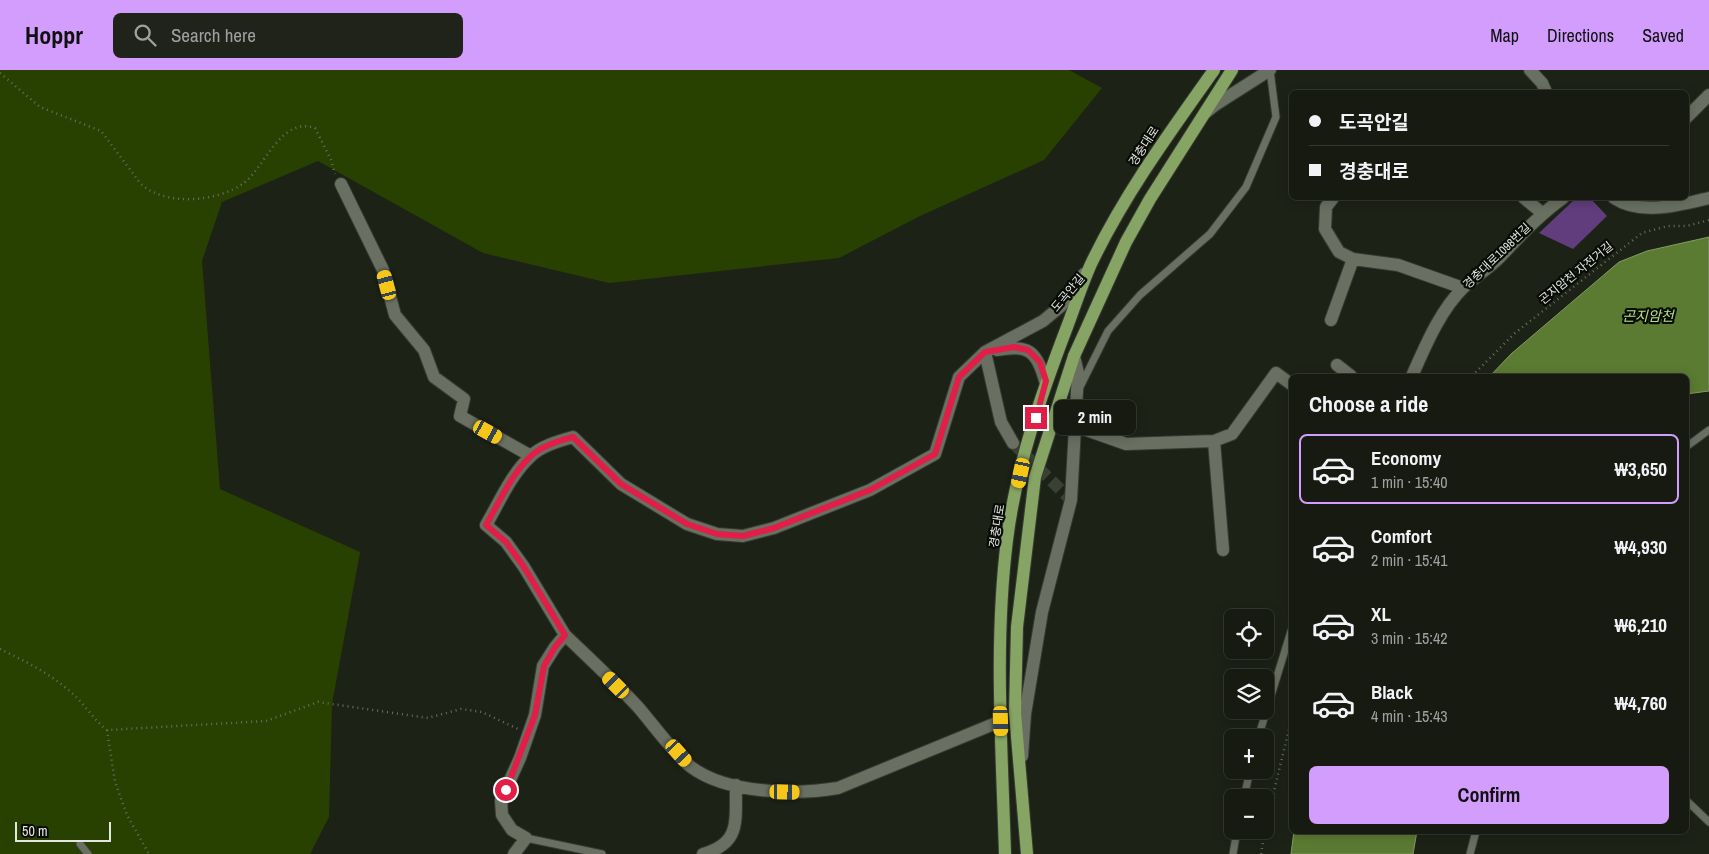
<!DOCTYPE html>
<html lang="en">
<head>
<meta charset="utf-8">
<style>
  :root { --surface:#161a11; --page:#1f231a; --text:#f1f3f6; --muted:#9ea19f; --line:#353831; --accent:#d29dfd }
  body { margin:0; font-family:"Archivo Narrow","Noto Sans KR",sans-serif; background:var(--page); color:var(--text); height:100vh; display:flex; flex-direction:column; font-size:19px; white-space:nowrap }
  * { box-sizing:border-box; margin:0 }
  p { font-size:16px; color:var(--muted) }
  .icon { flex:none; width:28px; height:28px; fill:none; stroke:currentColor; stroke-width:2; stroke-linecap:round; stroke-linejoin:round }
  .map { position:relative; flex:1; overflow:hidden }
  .drawer { position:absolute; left:1289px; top:304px; width:400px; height:460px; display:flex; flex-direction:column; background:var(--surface); border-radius:8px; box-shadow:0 2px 12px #0003,0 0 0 1px var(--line) }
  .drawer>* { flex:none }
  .guide { position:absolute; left:1289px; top:20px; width:400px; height:110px; border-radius:8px; box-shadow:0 2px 12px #0003,0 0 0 1px var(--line); display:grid; align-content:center; height:110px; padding:0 20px; background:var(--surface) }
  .fabs { position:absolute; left:1224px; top:539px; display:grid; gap:10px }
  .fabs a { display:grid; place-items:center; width:50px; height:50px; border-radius:8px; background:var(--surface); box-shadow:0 2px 12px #0003,0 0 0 1px var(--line); font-size:25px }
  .scale { position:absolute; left:15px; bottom:12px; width:96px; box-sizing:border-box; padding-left:5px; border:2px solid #e3e7df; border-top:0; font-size:14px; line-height:18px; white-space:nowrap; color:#e3e7df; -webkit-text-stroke:4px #080b06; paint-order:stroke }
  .end { position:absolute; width:22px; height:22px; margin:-11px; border:6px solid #e11d48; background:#fff; box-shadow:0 0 0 2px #fff }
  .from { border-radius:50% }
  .bubble { position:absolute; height:35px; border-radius:8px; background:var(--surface); box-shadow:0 2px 12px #0003,0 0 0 1px var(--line); font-size:16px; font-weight:700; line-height:35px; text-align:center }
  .car { position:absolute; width:15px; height:30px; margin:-15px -8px; border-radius:6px; box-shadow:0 0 4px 1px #0007; background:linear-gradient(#f5c518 24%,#345 0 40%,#f5c518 0 76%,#345 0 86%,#f5c518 0) }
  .guide b { display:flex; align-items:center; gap:18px; height:48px; font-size:19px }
  .guide b+b { border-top:1px solid var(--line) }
  .guide i { width:12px; height:12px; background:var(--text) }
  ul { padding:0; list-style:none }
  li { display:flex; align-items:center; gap:15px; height:70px; margin:0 10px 8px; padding:0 10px; border:2px solid transparent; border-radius:8px }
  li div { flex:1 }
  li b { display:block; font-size:19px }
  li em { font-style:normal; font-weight:700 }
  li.active { border-color:var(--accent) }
  li>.icon { width:45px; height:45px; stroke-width:1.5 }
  h2 { padding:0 20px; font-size:22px; line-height:60px }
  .primary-button { display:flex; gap:10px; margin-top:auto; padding:10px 20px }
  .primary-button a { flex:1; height:58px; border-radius:8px; background:var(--accent); color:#111; font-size:20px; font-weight:700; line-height:58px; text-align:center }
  header { display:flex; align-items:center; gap:30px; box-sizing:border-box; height:70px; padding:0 25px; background:var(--accent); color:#111 }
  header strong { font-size:24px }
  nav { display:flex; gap:28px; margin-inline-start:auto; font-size:18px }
  .search { width:350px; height:45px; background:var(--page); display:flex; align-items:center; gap:12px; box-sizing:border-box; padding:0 18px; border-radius:8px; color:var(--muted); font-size:19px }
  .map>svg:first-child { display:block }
  .green { fill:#284100 }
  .water { fill:#5b7b32; stroke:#849b66 }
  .building { fill:#613d7d }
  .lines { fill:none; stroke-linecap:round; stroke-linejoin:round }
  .street-tunnel { stroke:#3b4035; stroke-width:12; stroke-dasharray:12 6; stroke-linecap:butt }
  .lane-casing { stroke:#373c33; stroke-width:9 }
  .street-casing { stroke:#373c33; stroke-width:14 }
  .secondary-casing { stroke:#373c33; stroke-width:14 }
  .primary-casing { stroke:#373c33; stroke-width:14 }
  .path { stroke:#696e64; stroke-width:2.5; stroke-dasharray:1 4; stroke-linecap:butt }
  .lane { stroke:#697062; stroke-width:7 }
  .street { stroke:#697062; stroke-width:12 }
  .secondary { stroke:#697062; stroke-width:12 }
  .primary { stroke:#86a464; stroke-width:12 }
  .route { stroke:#e11d48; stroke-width:6 }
  .labels { text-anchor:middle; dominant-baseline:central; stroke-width:4.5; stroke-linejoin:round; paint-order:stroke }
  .street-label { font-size:12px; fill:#e3e7df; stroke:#080b06 }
  .water-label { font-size:14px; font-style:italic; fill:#b3e17d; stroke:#080b06 }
</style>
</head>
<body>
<header>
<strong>Hoppr</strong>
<div class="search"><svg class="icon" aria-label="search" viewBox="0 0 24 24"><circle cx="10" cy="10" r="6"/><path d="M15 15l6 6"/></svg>Search here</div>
<nav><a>Map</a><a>Directions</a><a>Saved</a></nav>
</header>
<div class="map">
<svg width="1709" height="784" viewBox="0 0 1709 784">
  <rect width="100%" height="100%" fill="#1d2217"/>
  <path class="green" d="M0,0H1069L1102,18L1044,90L920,146L839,188L609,213L483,183L318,91L222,132L202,191L220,419L360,482L332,634L329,747L310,784H0Z"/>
  <path class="water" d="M1709,167V321L1686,324V306H1490L1511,284L1619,192L1647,181Z
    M1294,761H1417L1413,784H1291Z"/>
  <path class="building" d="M1576,128H1590L1607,146L1573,179L1539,163Z"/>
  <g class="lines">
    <path class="street-tunnel" d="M1013,373L1071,430"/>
    <g class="lane-casing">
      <path id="lane" d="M1080,317L1108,261L1140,225L1210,164L1246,117L1276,47L1270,0
        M1686,377L1709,360
        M1258,668L1291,561
        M1244,728L1250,700
        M1686,730L1709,752
        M526,768L602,784
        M80,774L88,784
        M1233,784L1237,760
        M1470,784L1476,761"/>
    </g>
    <g class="street-casing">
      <path id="street" d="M1530,0L1542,13L1546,22
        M1205,43L1215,35L1270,0
        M1686,48L1709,25
        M341,114L383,200L395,245L424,280L434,307L464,329L460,346L531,386
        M1333,128L1326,137L1325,159L1339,182L1353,189L1398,195L1463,218
        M1524,128L1542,143
        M1331,250L1353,189
        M997,280C1028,274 1037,281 1045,311
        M985,282L1001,352L1013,373
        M1337,295L1351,306
        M1412,306C1425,277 1440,240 1464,217C1475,207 1489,198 1499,188C1520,166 1539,145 1563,128
        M1075,356L1126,374L1214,371L1232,364L1276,303L1291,314
        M1214,371L1223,480
        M565,565C590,589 615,612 638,637C652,653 675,685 691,697C727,724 796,725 838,718L1001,651
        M1022,686L1025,644L1042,542L1071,430L1078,303L1074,286
        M514,784L526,768L512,760L502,745L501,730L520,688L535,645L543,596L555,577L565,565L524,497L506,472L486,455C499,433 511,404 531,386C541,376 559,371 573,367L621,414L687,454L717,464L743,466L774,458L870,420L935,384L959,307L985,282L1043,251L1061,236L1084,204
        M703,784C742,773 735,750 736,715"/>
    </g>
    <g class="secondary-casing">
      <path id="secondary" d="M1614,128C1641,146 1679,135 1709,128"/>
    </g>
    <g class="primary-casing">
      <path id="primary" d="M1005,784C1002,680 994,574 1007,470C1016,397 1041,325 1067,257C1075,236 1082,214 1091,194C1124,125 1170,62 1214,0
        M1027,784L1015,643L1017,557L1035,407L1074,286L1126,172L1150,129L1232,0"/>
    </g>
    <path class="path" d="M0,3L40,37L101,61L140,113C164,137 218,132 244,113C264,98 281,46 315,58L331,90L335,104
      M1472,306L1515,263L1642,163L1668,156H1687L1709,150
      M0,579C27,592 57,607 78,629C88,639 95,651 107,660L266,651L318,632L428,648L461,639L482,642L518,659
      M107,660L115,712L127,745L149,784
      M1265,758L1291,651
      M1261,784L1265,760"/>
    <use href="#lane" class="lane"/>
    <use href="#street" class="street"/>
    <use href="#secondary" class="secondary"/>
    <use href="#primary" class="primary"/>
  </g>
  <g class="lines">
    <path class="route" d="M506,720L535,645L544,596L555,577L565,565L524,497L506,472L486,455C499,433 511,404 531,386C541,376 559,371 573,367L621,414L687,454L717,464L743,466L774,458L870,420L935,384L959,307L985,282L1014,277L1028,280L1040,292L1046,311L1036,348"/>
  </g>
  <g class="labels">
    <g class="street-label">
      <text transform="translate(1144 76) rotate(-57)">경충대로</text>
      <text transform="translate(1497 186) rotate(-44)">경충대로1098번길</text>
      <text transform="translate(1576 203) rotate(-39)">곤지암천 자전거길</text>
      <text transform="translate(1068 223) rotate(-50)">도곡안길</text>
      <text transform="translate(997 456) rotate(-81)">경충대로</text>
    </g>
    <g class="water-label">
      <text x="1648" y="246">곤지암천</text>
    </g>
  </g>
</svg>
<div class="fabs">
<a><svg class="icon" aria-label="locate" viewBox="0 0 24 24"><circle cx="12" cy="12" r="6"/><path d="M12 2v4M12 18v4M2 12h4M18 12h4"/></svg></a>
<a><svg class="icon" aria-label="layers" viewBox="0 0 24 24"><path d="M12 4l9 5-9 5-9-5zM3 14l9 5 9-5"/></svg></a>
<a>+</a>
<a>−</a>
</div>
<div class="scale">50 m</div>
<i class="end from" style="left:506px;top:720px"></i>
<i class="end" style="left:1036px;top:348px"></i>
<div class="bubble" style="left:1054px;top:330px;width:82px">2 min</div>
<i class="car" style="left:387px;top:215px;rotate:345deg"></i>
<i class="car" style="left:488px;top:362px;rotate:119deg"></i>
<i class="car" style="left:1021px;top:403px;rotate:192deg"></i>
<i class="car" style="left:616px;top:615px;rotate:315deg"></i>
<i class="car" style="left:1001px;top:651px;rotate:178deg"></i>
<i class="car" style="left:679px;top:683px;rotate:138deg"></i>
<i class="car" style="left:785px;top:722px;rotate:91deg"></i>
<div class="guide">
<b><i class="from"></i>도곡안길</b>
<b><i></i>경충대로</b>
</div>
<section class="drawer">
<h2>Choose a ride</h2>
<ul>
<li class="active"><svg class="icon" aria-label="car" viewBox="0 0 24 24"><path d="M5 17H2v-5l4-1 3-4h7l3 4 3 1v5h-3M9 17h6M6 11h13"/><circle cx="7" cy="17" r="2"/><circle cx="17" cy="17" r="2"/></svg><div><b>Economy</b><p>1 min · 15:40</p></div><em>₩3,650</em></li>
<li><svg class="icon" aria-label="car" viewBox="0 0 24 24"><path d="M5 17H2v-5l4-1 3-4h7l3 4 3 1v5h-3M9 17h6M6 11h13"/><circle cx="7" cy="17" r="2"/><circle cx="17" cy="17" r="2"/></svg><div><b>Comfort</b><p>2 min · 15:41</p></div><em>₩4,930</em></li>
<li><svg class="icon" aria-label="car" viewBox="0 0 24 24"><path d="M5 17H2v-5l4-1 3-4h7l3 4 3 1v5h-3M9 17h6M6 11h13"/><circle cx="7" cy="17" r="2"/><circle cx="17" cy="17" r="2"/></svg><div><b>XL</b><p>3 min · 15:42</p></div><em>₩6,210</em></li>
<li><svg class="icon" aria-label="car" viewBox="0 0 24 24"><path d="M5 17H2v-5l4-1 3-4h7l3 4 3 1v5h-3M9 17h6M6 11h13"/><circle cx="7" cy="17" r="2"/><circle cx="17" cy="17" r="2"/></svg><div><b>Black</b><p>4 min · 15:43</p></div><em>₩4,760</em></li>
</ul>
<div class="primary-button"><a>Confirm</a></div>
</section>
</div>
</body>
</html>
